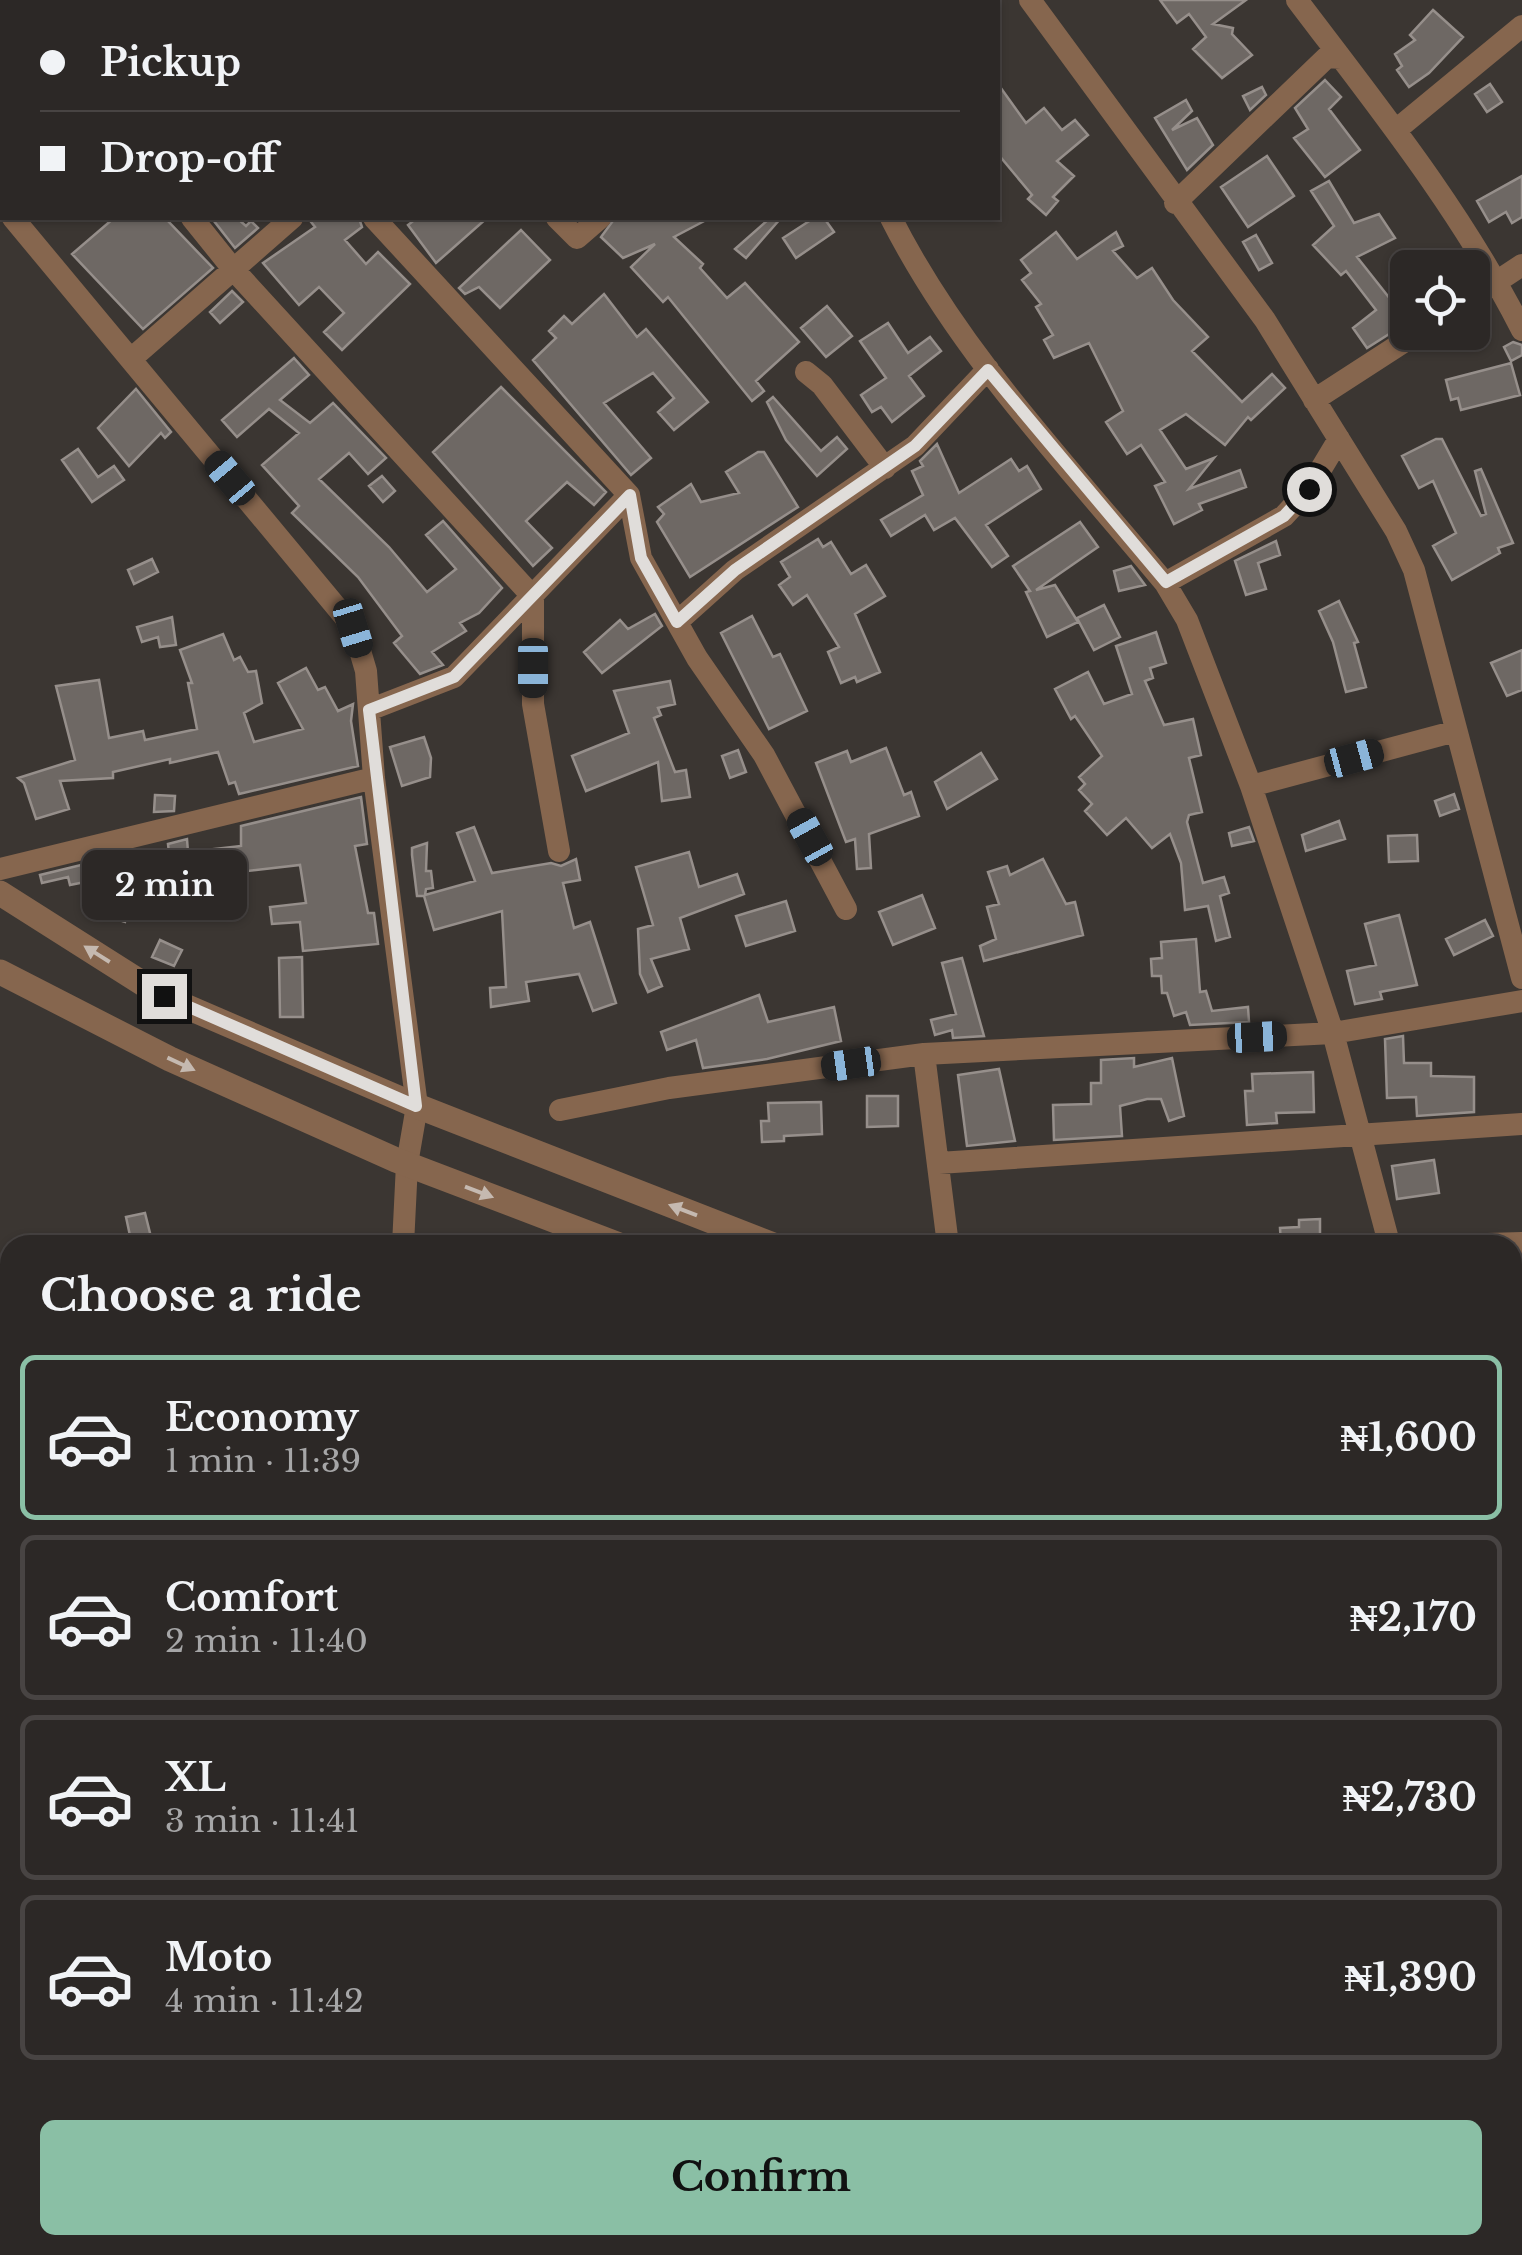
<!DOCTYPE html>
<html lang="en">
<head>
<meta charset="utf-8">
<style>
  :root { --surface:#2c2826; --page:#34302e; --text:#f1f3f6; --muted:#a6a6a7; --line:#484443; --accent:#8abfa5 }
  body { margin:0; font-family:"Libre Baskerville",serif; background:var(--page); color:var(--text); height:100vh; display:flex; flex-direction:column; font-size:38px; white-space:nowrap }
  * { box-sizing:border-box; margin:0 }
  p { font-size:32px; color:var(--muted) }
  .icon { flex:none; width:55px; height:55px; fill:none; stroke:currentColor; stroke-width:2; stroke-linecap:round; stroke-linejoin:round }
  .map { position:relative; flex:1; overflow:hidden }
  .drawer { position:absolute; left:0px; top:1235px; width:1522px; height:1020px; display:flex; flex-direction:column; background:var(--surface); border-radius:30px 30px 0 0; box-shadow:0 2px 8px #0004,0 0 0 2px var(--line) }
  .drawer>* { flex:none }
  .top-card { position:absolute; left:0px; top:0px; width:1000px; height:220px; box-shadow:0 2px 8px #0004,0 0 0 2px var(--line); display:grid; align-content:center; height:220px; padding:0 40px; background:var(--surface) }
  .tools { position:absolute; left:1390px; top:250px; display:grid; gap:20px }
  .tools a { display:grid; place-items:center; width:100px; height:100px; border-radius:15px; background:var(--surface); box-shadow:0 2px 8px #0004,0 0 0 2px var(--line); font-size:50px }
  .end { position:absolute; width:45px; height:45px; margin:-22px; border:12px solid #e0ddda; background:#111; box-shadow:0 0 0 5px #111 }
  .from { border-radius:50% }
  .bubble { position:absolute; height:70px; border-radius:15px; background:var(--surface); box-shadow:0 2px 8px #0004,0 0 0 2px var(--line); font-size:32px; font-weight:700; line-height:70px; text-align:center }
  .car { position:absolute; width:30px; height:60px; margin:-30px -15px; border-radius:12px; box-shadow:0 0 8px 2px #0007; background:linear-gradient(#222 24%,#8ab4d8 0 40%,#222 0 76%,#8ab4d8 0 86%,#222 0) }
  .top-card b { display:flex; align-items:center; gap:35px; height:95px; font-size:38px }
  .top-card b+b { border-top:2px solid var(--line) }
  .top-card i { width:25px; height:25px; background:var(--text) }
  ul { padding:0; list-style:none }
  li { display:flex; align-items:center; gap:30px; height:165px; margin:0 20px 15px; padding:0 20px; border:5px solid var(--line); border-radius:15px }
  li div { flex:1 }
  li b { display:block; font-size:38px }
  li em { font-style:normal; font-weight:700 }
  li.selected { border-color:var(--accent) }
  li>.icon { width:90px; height:90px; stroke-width:1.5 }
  h2 { padding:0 40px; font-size:45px; line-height:120px }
  .primary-button { display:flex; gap:20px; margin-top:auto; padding:20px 40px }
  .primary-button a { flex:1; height:115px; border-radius:15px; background:var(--accent); color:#111; font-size:40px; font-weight:700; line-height:115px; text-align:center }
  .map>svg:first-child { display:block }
  .building { fill:#6e6864; stroke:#968f8b; stroke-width:2.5 }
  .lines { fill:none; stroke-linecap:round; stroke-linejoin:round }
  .minor { stroke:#86664e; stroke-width:22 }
  .tertiary { stroke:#86664e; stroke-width:25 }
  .primary { stroke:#d39260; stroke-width:25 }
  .oneway { fill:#c5b9b0 }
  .route { stroke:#e0ddda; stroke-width:12 }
</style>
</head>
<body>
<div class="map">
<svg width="1522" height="2255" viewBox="0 0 1522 2255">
  <rect width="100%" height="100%" fill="#3b3632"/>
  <path class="building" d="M1160,0H1246L1213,24L1233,28L1232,34L1252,55L1222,78L1193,49L1206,37L1189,14L1177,23Z
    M1433,10L1463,37L1429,73L1409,87L1397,70L1402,66L1395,54L1415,40L1410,35Z
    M1325,80L1341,97L1329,109L1360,150L1325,177L1294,138L1308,129L1295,108Z
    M998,84L1026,123L1044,108L1062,130L1075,120L1088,135L1057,161L1074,176L1053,197L1058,201L1046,215L1028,199L1032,195L998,154Z
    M1490,84L1502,102L1487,112L1475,94Z
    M1262,87L1266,95L1250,110L1243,96Z
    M1186,100L1192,111L1172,130L1197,118L1213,145L1187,170L1155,118Z
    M1267,156L1294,196L1248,227L1221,187Z
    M1522,176V217L1512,223L1506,212L1489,222L1477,201Z
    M1329,181L1354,223L1379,214L1395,238L1357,257L1391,300L1408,287V322L1367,348L1353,328L1376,310L1346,271L1341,275L1313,245L1334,226L1311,191Z
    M114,218H165L213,268L143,329L72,254Z
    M217,218H237L246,226L251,221L258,228L235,248L214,221Z
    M308,218H359L362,227L345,240L366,264L378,252L410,284L342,350L324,332L344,313L319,287L299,305L263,263L315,227Z
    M417,218H487L436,263L408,225Z
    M615,218H710L674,237L703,264L700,268L727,298L745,283L799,342L756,381L764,391L752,401L668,297L663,302L631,267L655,244L623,258L601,237Z
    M770,218H781L746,258L735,249Z
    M814,218H824L834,232L796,258L783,238Z
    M521,230L550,260L500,308L479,287L465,294L459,288Z
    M1056,232L1077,259L1116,232L1123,246L1113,251L1137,278L1152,268L1173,300L1208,337L1192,351L1242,402L1272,374L1285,388L1251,420L1248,417L1225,445L1186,414L1160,430L1186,469L1214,458L1189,489L1240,470L1246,487L1199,504L1202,510L1174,524L1155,486L1165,482L1141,445L1127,454L1106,422L1123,411L1089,343L1054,358L1044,340L1053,335L1036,307L1041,304L1022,280L1031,273L1021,260Z
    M1256,235L1272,263L1259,270L1243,242Z
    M232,291L243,302L220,323L210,312Z
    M604,294L637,337L646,329L708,402L674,430L658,412L674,398L653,373L604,403L651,458L631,475L533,360L556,338L549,331L564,316L572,324Z
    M827,306L852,336L826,357L801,328Z
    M888,323L908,353L930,337L941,351L909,376L924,396L892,422L881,407L872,412L861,395L886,378L860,341Z
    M1513,342L1522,345V355L1511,361L1504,347Z
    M294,358L309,375L280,400L310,423L333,403L386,458L368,474L349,453L319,479L389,547L427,592L456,569L426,535L443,521L502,588L479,613L460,623L466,631L432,652L443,665L420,674L394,643L402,636L358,577L292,513L299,506L262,465L299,433L269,409L237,437L222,420Z
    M1511,363L1520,395L1461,410L1458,398L1451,400L1446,380Z
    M501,387L606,492L594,505L567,482L526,521L552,548L533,566L433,452Z
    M136,389L171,432L165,438L161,433L129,466L98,428Z
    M773,397L821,451L837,437L847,449L817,476L786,440L767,402Z
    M1436,439H1442L1481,516L1486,514L1475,471L1481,469L1513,543L1498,548L1500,553L1452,580L1433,546L1456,533L1433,481L1419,488L1402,456Z
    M937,444L959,493L1011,459L1019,471L1027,466L1041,489L986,525L1008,556L992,567L955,518L934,530L925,515L891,536L881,520L923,495L912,471L923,466L920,461Z
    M78,449L98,477L114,466L124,480L92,502L62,460Z
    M758,452H764L798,507L690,577L657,522L664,514L658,507L691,484L701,502L739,493L726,472Z
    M382,476L395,491L383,502L369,486Z
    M1080,522L1098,547L1036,590L1055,585L1078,622L1047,637L1026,592L1030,591L1013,566Z
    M818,539L823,547L831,542L851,574L866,565L885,596L855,614L880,672L857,682L855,677L841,683L828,652L839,647L807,595L793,605L779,585L790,577L781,562Z
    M1276,541L1280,555L1258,563L1266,589L1246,595L1235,561Z
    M152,559L158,572L134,584L128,570Z
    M1131,566L1145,585L1119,591L1114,571Z
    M1339,601L1358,642L1354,643L1366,687L1346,692L1333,642L1319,611Z
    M1104,605L1120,637L1094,650L1077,618Z
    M655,614L662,626L602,673L584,652L620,620L628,629Z
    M752,616L773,657L780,654L807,711L769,729L721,633Z
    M172,617L176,645L160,647L158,637L142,642L137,627Z
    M1156,632L1166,663L1150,668L1153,678L1145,681L1164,725L1193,719L1201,755L1189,758L1202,812L1189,815L1187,822L1203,883L1224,877L1229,893L1220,896L1230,937L1216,941L1208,906L1185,910L1181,863L1170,834L1152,848L1126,818L1107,835L1085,811L1092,804L1079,790L1085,784L1079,777L1102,756L1075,716L1071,719L1055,689L1088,672L1104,704L1132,694L1116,646Z
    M223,634L234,660L240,657L248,672L256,671L262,703L244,713L254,742L303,729L278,683L306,668L318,690L325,687L338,711L353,704L351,721L358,766L239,794L235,782L229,784L218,752L170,763V759L113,772V778L60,781L69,809L36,819L24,783L18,778L75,760L56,686L99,680L109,738L143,731L145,740L197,729L188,683H192L180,650Z
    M1522,650V690L1507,696L1491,663Z
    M670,681L675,704L658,708L661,715L654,718L675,772L686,770L690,797L662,801L658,762L586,791L572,756L629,733L614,691Z
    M424,737L431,758L430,777L402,786L390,747Z
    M886,748L904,795L911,792L919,816L869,834L871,868L857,869L855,839L846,842L816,763L847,751L851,762Z
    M738,750L746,772L730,778L722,756Z
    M981,753L997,779L947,809L935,782Z
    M1454,794L1459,809L1440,816L1435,801Z
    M155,795L175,796L174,811L154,812Z
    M361,797L367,844L355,846L368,913H374L378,944L303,951L300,922L272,924L270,907L306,903L300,865L203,876L202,869L171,873L168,844L187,839L188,852L241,846V826Z
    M1339,821L1345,839L1306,851L1302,835Z
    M474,827L492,873L551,863L561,866L576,859L580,880L563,883L574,928L590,922L616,1003L593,1011L579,974L526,982L529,1001L491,1007L490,988L506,987L502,911L434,930L424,896H417L412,855V848L427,843L426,871H431L433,888L426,889L425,895L475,881L457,833Z
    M1249,827L1254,841L1232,846L1229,833Z
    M1417,835L1418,861L1389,862L1388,836Z
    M689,852L699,887L737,874L744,894L680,918L689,949L651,959L662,986L648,992L640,974L638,929L653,925L636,867Z
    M118,856V868L98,869L100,879L70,885L68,877L42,883L40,875Z
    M1043,859L1066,904L1075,902L1083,935L984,961L980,946L996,939L987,907L999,904L988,872L1007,866L1010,875Z
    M103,894L131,903L125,922L97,913Z
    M922,895L935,928L893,945L879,912Z
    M786,901L795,931L746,946L736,916Z
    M1399,915L1417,985L1380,992L1382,999L1355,1004L1347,971L1376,965L1365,924Z
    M1485,920L1493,936L1454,955L1446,939Z
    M1196,939L1200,992L1206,991L1212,1011L1248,1007L1249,1022L1190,1025L1186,1012L1174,1016L1167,993H1162L1161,976H1152L1151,959L1162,958L1161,942Z
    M160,940L182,950L174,966L152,957Z
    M302,957L303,1017H280L279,958Z
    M962,958L984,1036L953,1038L952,1030L935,1035L931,1020L956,1014L942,963Z
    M759,995L768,1022L834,1007L841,1041L767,1059L703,1068L696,1040L667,1050L661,1032Z
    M1403,1036L1404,1063H1431V1076L1474,1077V1112L1417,1116L1416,1097L1387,1098L1385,1039Z
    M1134,1058V1067L1172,1058L1184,1116L1169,1121L1161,1099H1147L1120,1106L1122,1136L1054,1140L1053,1105L1091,1104V1083H1101V1060Z
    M999,1069L1015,1141L967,1146L958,1075Z
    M1313,1072L1314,1112L1276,1113L1277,1123L1247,1125L1245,1091H1253L1252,1074Z
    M867,1096H898V1126L867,1127Z
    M821,1102L822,1134L784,1136V1141L762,1142L761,1121H769L768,1103Z
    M1434,1160L1439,1193L1397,1199L1392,1166Z
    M145,1213L153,1245H132L126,1217Z
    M1320,1219V1245H1281L1280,1228L1299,1227V1220Z"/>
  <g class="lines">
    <path class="minor" d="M181,0L184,2
      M351,0L354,2
      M1030,0L1265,320L1396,531L1414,570L1522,978
      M1297,0C1378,107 1461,210 1522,330
      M908,2L911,0
      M1396,130L1522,26
      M0,202L2,205
      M1175,203L1327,57L1341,58
      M13,218L353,627L366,671L374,778L417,1106L407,1164L403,1245
      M192,218L233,269L533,597V704L559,851
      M374,218L629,495L641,558L697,658L764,755L846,909
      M557,218L577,238L600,218
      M891,218C959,353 1069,467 1165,583L1187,620L1251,786L1333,1033L1389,1243L1394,1245
      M1472,298L1522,265
      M131,359L292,218
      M806,372L822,385L885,468
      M1314,400L1419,332
      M1165,583L1284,516L1309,489L1339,439
      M677,622L735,570L915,446L988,369
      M369,710L454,677L629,495
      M1251,786L1456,731
      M0,869L374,778
      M924,1054L948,1245
      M560,1110L669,1088L924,1054L1333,1033L1522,1001
      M939,1163L1522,1124
      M1453,1245L1522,1243
      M0,1645L10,1651
      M0,1757L10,1755"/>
    <path class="tertiary" d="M0,893L164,997L417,1106L773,1245
      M0,972L170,1059L396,1160L619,1245
      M1512,1529L1522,1532
      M1512,1596L1522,1600"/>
    <path class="primary" d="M82,2L85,0
      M0,75L2,72"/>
  </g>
  <defs><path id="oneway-solid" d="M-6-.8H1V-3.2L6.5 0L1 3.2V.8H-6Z" transform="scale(2.5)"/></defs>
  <g class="oneway">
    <use href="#oneway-solid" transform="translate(97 954) rotate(-148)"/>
    <use href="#oneway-solid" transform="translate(181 1064) rotate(25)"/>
    <use href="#oneway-solid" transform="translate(479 1192) rotate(21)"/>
    <use href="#oneway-solid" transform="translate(683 1210) rotate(-159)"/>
  </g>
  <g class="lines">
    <path class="route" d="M164,996L416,1106L369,710L454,677L630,495L641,558L677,622L735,570L915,446L988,370L1166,582L1284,516L1309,489"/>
  </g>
</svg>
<div class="tools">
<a><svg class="icon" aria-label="locate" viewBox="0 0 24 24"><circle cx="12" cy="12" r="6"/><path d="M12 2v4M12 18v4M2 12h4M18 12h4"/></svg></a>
</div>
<i class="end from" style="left:1309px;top:489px"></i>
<i class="end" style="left:164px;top:996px"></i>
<div class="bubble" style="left:82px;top:850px;width:165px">2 min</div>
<i class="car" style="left:230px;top:478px;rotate:320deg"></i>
<i class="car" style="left:353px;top:628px;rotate:163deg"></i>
<i class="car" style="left:533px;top:668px;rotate:180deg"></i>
<i class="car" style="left:1354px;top:758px;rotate:75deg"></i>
<i class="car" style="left:810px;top:837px;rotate:331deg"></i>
<i class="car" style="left:1257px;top:1037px;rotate:87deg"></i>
<i class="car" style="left:851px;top:1064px;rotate:262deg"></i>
<div class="top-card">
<b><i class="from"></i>Pickup</b>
<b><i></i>Drop-off</b>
</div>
<section class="drawer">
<h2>Choose a ride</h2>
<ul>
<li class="selected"><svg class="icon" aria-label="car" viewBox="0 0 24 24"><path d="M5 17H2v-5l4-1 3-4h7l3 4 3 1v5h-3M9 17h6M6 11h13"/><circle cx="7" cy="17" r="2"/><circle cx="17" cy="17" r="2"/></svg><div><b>Economy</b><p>1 min · 11:39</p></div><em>₦1,600</em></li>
<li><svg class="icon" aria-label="car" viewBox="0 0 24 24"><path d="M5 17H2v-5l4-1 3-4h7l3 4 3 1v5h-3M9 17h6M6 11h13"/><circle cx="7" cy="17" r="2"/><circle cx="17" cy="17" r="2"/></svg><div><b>Comfort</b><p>2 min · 11:40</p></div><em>₦2,170</em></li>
<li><svg class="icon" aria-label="car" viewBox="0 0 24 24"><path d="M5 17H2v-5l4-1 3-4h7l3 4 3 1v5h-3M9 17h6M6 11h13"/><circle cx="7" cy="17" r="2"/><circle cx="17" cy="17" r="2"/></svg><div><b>XL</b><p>3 min · 11:41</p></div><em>₦2,730</em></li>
<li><svg class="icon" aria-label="car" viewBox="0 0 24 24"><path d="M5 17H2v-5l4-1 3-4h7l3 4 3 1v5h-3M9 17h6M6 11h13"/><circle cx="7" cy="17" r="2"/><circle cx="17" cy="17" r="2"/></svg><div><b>Moto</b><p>4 min · 11:42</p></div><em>₦1,390</em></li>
</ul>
<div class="primary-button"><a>Confirm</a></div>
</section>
</div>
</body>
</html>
